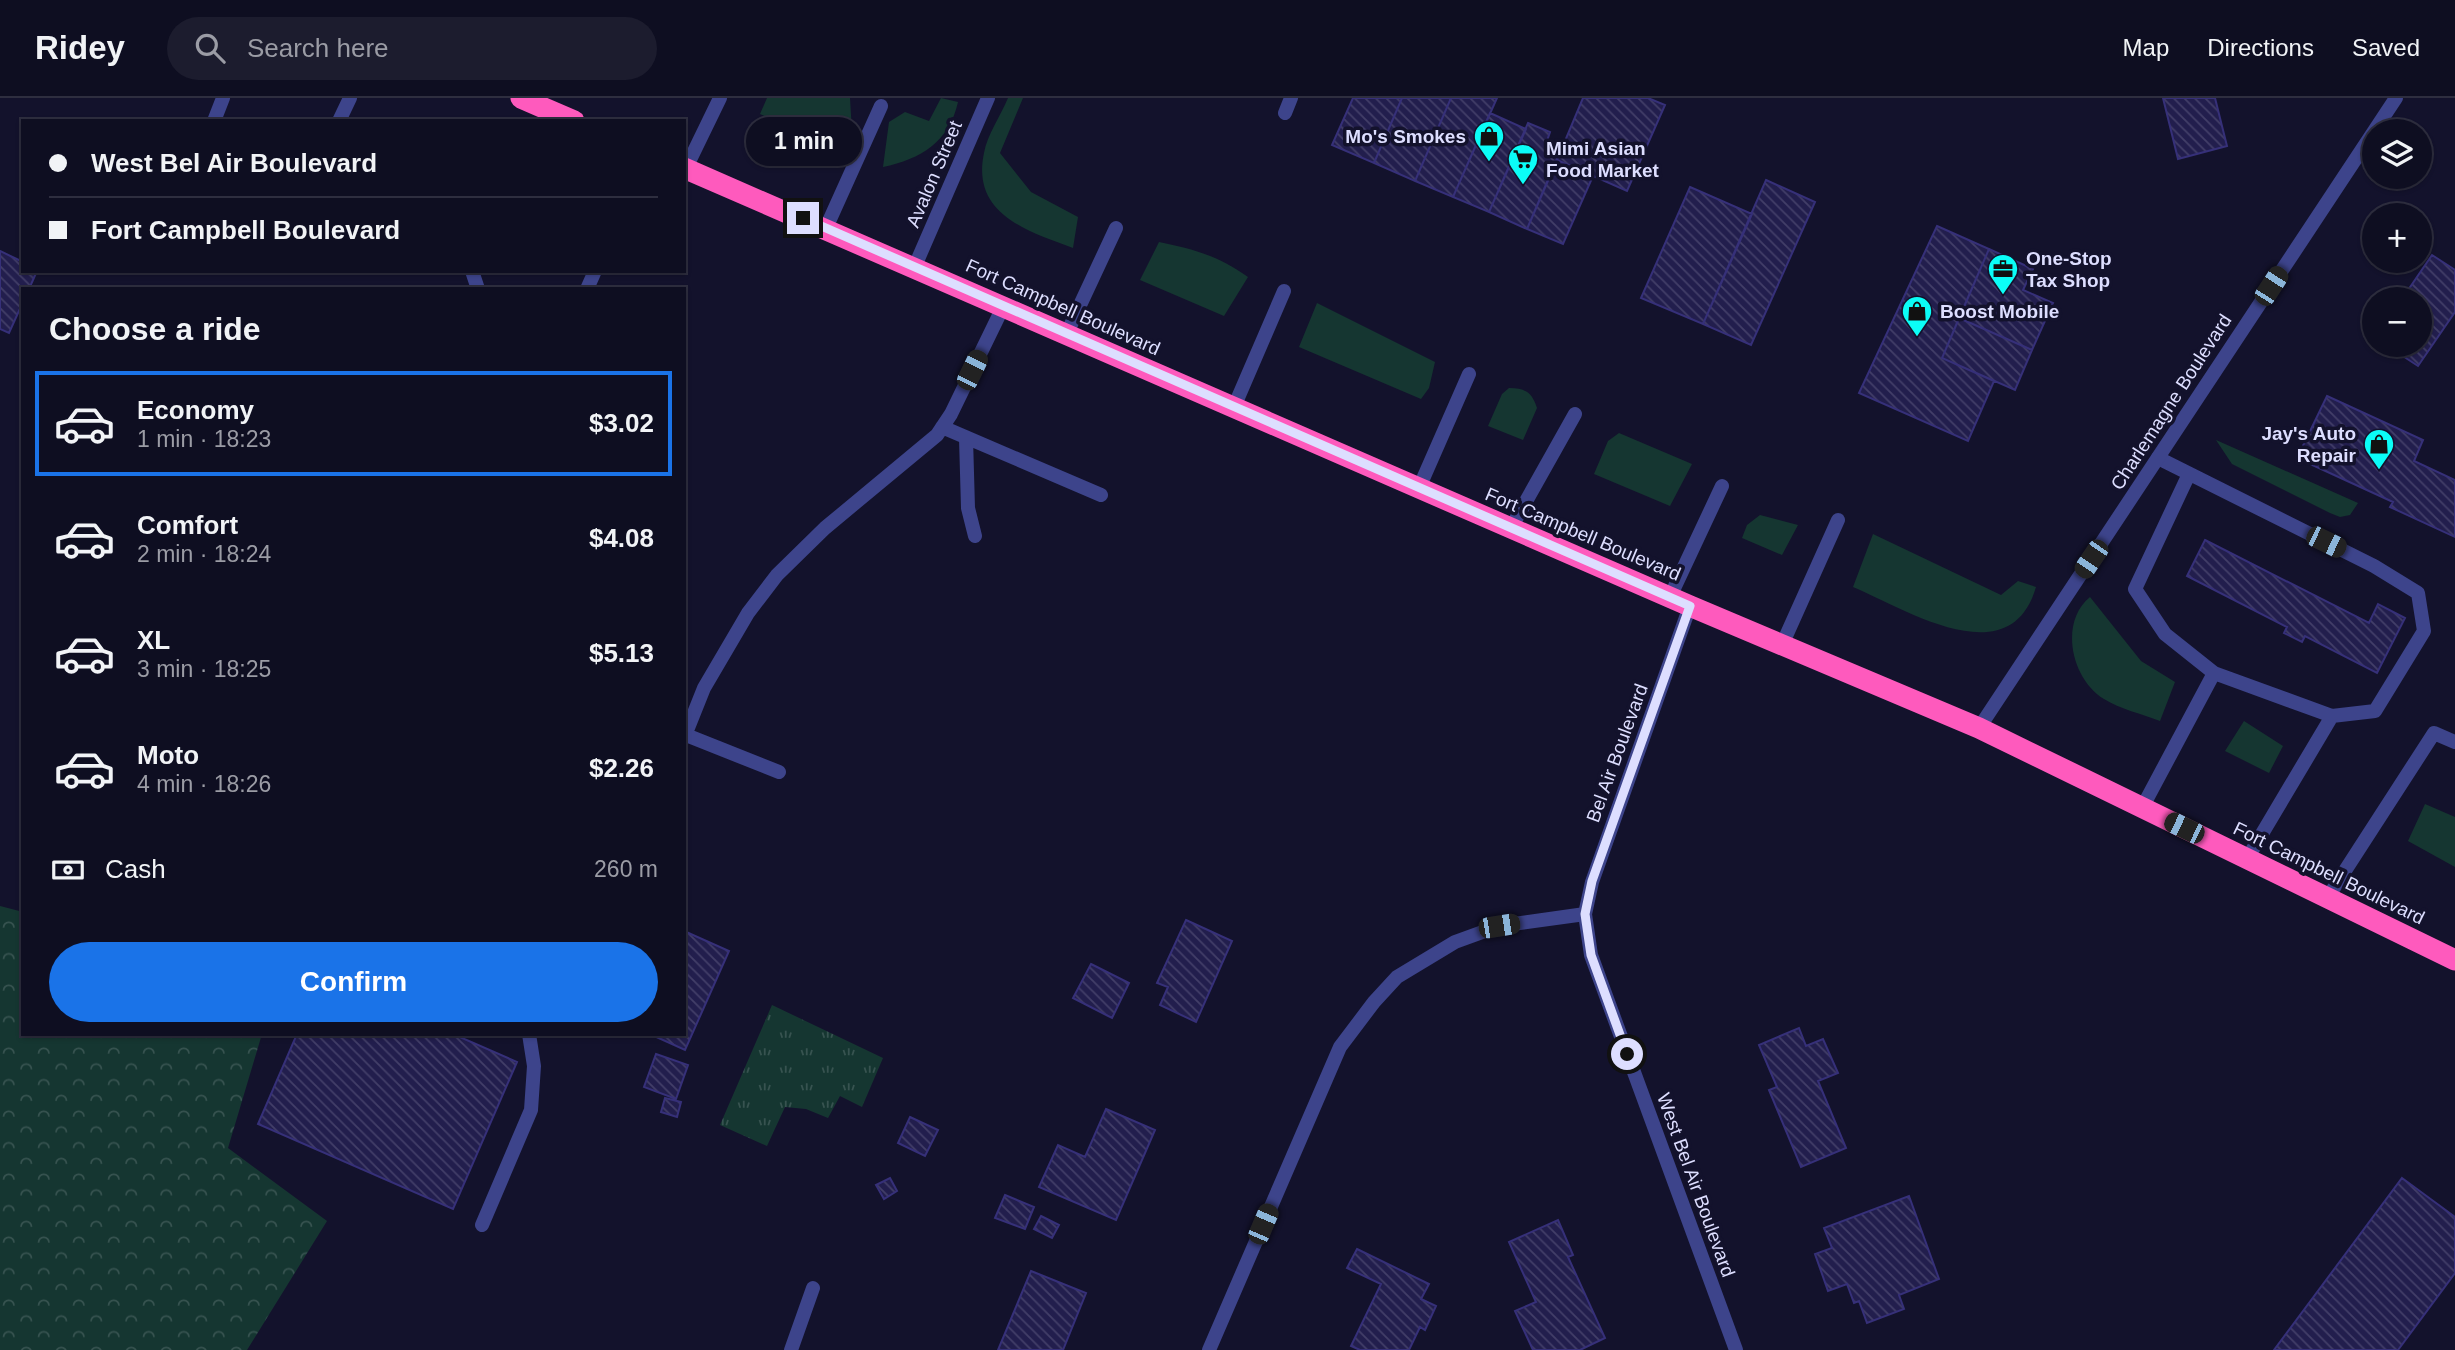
<!DOCTYPE html>
<html lang="en">
<head>
<meta charset="utf-8">
<style>
  :root { --surface:#0e0e21; --page:#1c1c2e; --text:#f1f3f6; --muted:#9b9ca5; --line:#2e2e3f; --accent:#1a73e8 }
  body { margin:0; font-family:Arial,sans-serif; background:var(--page); color:var(--text); height:100vh; display:flex; flex-direction:column; font-size:26px; white-space:nowrap }
  * { box-sizing:border-box; margin:0 }
  p { font-size:23px; color:var(--muted) }
  .icon { flex:none; width:38px; height:38px; fill:none; stroke:currentColor; stroke-width:2; stroke-linecap:round; stroke-linejoin:round }
  .map { position:relative; flex:1; overflow:hidden }
  .sheet { position:absolute; left:21px; top:189px; width:665px; height:749px; display:flex; flex-direction:column; background:var(--surface); border-radius:0px; box-shadow:0 2px 5px #0004,0 0 0 2px var(--line) }
  .sheet>* { flex:none }
  .hud { position:absolute; left:21px; top:21px; width:665px; height:154px; border-radius:0px; box-shadow:0 2px 5px #0004,0 0 0 2px var(--line); display:grid; align-content:center; height:154px; padding:0 28px; background:var(--surface) }
  .controls { position:absolute; left:2362px; top:21px; display:grid; gap:14px }
  .controls a { display:grid; place-items:center; width:70px; height:70px; border-radius:50%; background:var(--surface); box-shadow:0 2px 5px #0004,0 0 0 2px var(--line); font-size:35px }
  .end { position:absolute; width:32px; height:32px; margin:-16px; border:9px solid #dddeff; background:#111; box-shadow:0 0 0 4px #111 }
  .from { border-radius:50% }
  .bubble { position:absolute; height:49px; border-radius:24px; background:var(--surface); box-shadow:0 2px 5px #0004,0 0 0 2px var(--line); font-size:23px; font-weight:700; line-height:49px; text-align:center }
  .car { position:absolute; width:21px; height:42px; margin:-21px -10px; border-radius:9px; box-shadow:0 0 5px 2px #0007; background:linear-gradient(#222 24%,#8ab4d8 0 40%,#222 0 76%,#8ab4d8 0 86%,#222 0) }
  .hud b { display:flex; align-items:center; gap:24px; height:66px; font-size:26px }
  .hud b+b { border-top:2px solid var(--line) }
  .hud i { width:18px; height:18px; background:var(--text) }
  ul { padding:0; list-style:none }
  li { display:flex; align-items:center; gap:21px; height:105px; margin:0 14px 10px; padding:0 14px; border:4px solid transparent; border-radius:0px }
  li div { flex:1 }
  li b { display:block; font-size:26px }
  li em { font-style:normal; font-weight:700 }
  li.active { border-color:var(--accent) }
  li>.icon { width:63px; height:63px; stroke-width:1.5 }
  h2 { padding:0 28px; font-size:32px; line-height:84px }
  .pay { display:flex; align-items:center; gap:18px; height:77px; padding:0 28px; font-size:26px }
  .pay p { margin-inline-start:auto }
  .button { display:flex; gap:14px; margin-top:auto; padding:14px 28px }
  .button a { flex:1; height:80px; border-radius:42px; background:var(--accent); color:#fff; font-size:28px; font-weight:700; line-height:80px; text-align:center }
  header { display:flex; align-items:center; gap:42px; box-sizing:border-box; height:98px; padding:0 35px; background:var(--surface); border-bottom:2px solid var(--line) }
  header strong { font-size:33px }
  nav { display:flex; gap:38px; margin-inline-start:auto; font-size:24px }
  .search { width:490px; height:63px; background:var(--page); display:flex; align-items:center; gap:18px; box-sizing:border-box; padding:0 24px; border-radius:38px; color:var(--muted); font-size:26px }
  .map>svg:first-child { display:block }
  .grass { fill:#153631 }
  .forest { fill:url(#forest-crowns) }
  .park { fill:url(#park-tufts) }
  .building { fill:url(#building-back-hatch); stroke:#363079; stroke-width:2 }
  .lines { fill:none; stroke-linecap:round; stroke-linejoin:round }
  .lane { stroke:#3d448b; stroke-width:14 }
  .street { stroke:#3d448b; stroke-width:14 }
  .highway { stroke:#fe5abd; stroke-width:21 }
  .route { stroke:#dddeff; stroke-width:9 }
  .labels { text-anchor:middle; dominant-baseline:central; stroke-width:7; stroke-linejoin:round; paint-order:stroke }
  .poi-label { font-size:19px; font-weight:bold; fill:#dddeff; stroke:#13122c; text-anchor:start }
  .street-label { font-size:19px; fill:#dddeff; stroke:#13122c }
</style>
</head>
<body>
<header>
<strong>Ridey</strong>
<div class="search"><svg class="icon" aria-label="search" viewBox="0 0 24 24"><circle cx="10" cy="10" r="6"/><path d="M15 15l6 6"/></svg>Search here</div>
<nav><a>Map</a><a>Directions</a><a>Saved</a></nav>
</header>
<div class="map">
<svg width="2455" height="1252" viewBox="0 0 2455 1252">
  <defs>
    <pattern id="forest-crowns" width="20" height="18" patternUnits="userSpaceOnUse" patternTransform="scale(1.75)"><rect width="20" height="18" fill="#153631"/><path d="M2 6a3 3 0 1 1 6 0M12 15a3 3 0 1 1 6 0" fill="none" stroke="#375350"/></pattern>
    <pattern id="park-tufts" width="24" height="20" patternUnits="userSpaceOnUse" patternTransform="scale(1.75)"><rect width="24" height="20" fill="#153631"/><path d="M3 7l-1-3M5 7V3M7 7l1-3M15 17l-1-3M17 17v-4M19 17l1-3" fill="none" stroke="#375350"/></pattern>
    <pattern id="building-back-hatch" width="6" height="6" patternUnits="userSpaceOnUse" patternTransform="scale(1.75)"><rect width="6" height="6" fill="#221e4d"/><path d="M-1 5l2 2M0 0l6 6M5-1l2 2" fill="none" stroke="#423e68"/></pattern>
  </defs>
  <rect width="100%" height="100%" fill="#13122c"/>
  <path class="grass" d="M767,0H850L852,34L839,51L760,16Z
    M941,0L958,4C949,44 921,61 883,69L889,24L905,14L929,23Z
    M1008,0H1023L1000,55L1031,94L1078,119L1073,150C1027,133 971,116 984,55C987,37 1001,17 1008,0Z
    M1159,144C1193,151 1219,158 1248,179L1224,218L1140,182Z
    M1317,205L1435,264L1429,290L1421,301L1299,249Z
    M1509,290C1526,290 1532,295 1537,310L1523,342L1488,328L1502,296Z
    M1619,335L1692,366L1670,408L1594,376L1608,343Z
    M2216,342L2358,405L2350,417L2340,419L2330,415L2232,366Z
    M1760,417L1798,427L1782,457L1742,440L1747,427Z
    M1873,436L2001,497L2018,483L2036,489C2010,578 1907,512 1853,489Z
    M2090,499L2141,563L2175,584L2160,623C2142,616 2120,611 2104,601C2071,581 2059,524 2090,499Z
    M2244,623L2283,648L2269,675L2225,653Z
    M2425,706L2455,719V769L2408,743Z"/>
  <path class="forest" d="M0,808L23,814V936H262L228,1050L327,1123L247,1252H0Z"/>
  <path class="park" d="M772,907L883,960L862,1009L840,998L828,1020L806,1011L785,1009L767,1048L720,1027Z"/>
  <path class="building" d="M1353,0H1402L1374,65L1332,47Z
    M1402,0H1451L1415,83L1374,65Z
    M1451,0H1497L1453,99L1415,83Z
    M1583,0H1648L1665,7L1627,93L1557,62Z
    M2163,0H2215L2227,48L2178,61Z
    M1490,15L1526,31L1489,114L1453,99Z
    M1528,25L1550,34L1547,43L1562,49L1527,131L1489,114Z
    M1557,62L1593,78L1563,146L1527,131Z
    M1766,82L1815,104L1751,247L1703,226Z
    M1690,89L1752,116L1703,226L1641,200Z
    M1937,128L1989,151L1942,260L1994,283L1968,343L1859,295Z
    M1989,151L2033,171L2023,192L2053,205L2032,252L1959,220Z
    M0,153L23,164V173H37L29,191H23V204L9,235L0,231Z
    M2432,157L2455,172V214L2418,268L2386,247H2420V201H2402Z
    M1959,220L2032,252L2015,292L1942,260Z
    M2327,298L2423,342L2414,363L2455,382V439L2390,409L2393,404L2297,360Z
    M2205,442L2369,525L2378,506L2405,520L2377,575L2305,538L2302,544L2284,535L2287,529L2187,478Z
    M1186,822L1232,843L1196,924L1160,907L1168,889L1157,885Z
    M684,833L729,853L685,952L652,937L684,936Z
    M1091,866L1129,885L1112,920L1073,900Z
    M1799,930L1806,948L1823,941L1838,975L1818,983L1846,1050L1801,1069L1769,992L1777,989L1759,947Z
    M297,936H453L517,964L453,1111L258,1026Z
    M656,956L688,967L676,1001L644,989Z
    M665,1000L681,1004L677,1019L661,1014Z
    M1106,1011L1155,1032L1116,1122L1039,1089L1058,1047L1085,1059Z
    M910,1019L938,1032L925,1058L898,1045Z
    M890,1080L897,1093L884,1101L876,1087Z
    M2402,1080L2455,1119V1175L2398,1252H2274Z
    M1005,1097L1034,1109L1025,1131L995,1120Z
    M1909,1098L1939,1181L1899,1197L1904,1211L1867,1225L1859,1203L1854,1205L1847,1186L1828,1193L1815,1156L1832,1150L1824,1130Z
    M1041,1118L1059,1127L1052,1140L1034,1131Z
    M1558,1122L1573,1157L1568,1159L1605,1240L1580,1252H1533L1515,1213L1536,1204L1509,1144Z
    M1357,1151L1429,1186L1421,1201L1436,1208L1425,1232L1420,1229L1409,1252H1360L1351,1248L1381,1186L1347,1170Z
    M1031,1173L1086,1195L1063,1252H998Z"/>
  <g class="lines">
    <path class="lane" d="M1285,15L1291,0
      M214,23L223,0
      M339,23L350,0
      M686,70L720,0
      M826,130L881,8
      M472,173L478,191
      M587,191L595,173
      M1067,235L1116,130
      M1234,309L1284,193
      M942,329L1101,397
      M966,340L968,410L975,438
      M2158,360L2374,468L2418,495L2424,533L2375,613L2332,618L2247,761
      M1419,390L1469,276
      M1511,430L1575,316
      M1670,499L1722,388
      M1782,547L1838,422
      M2214,575L2332,618
      M686,637L779,674
      M684,640L704,590L748,515L777,477L825,430L937,337L951,316L1004,207
      M2142,710L2214,575L2165,536L2135,491L2189,376
      M2328,799L2434,635L2455,644
      M482,1127L531,1012L534,968L529,936
      M791,1252L813,1190"/>
    <path class="street" d="M915,168L988,0
      M1690,508L1592,784L1585,816L1591,857L1736,1252
      M1979,630L2396,0
      M1209,1252L1340,949L1374,904L1397,879L1455,844L1499,828L1585,816"/>
    <path class="highway" d="M521,0L574,23
      M684,70L1690,508L1979,630L2455,862"/>
  </g>
  <g class="lines">
    <path class="route" d="M803,120L1690,508L1592,783L1585,816L1591,857L1627,956"/>
  </g>
  <defs>
    <g id="shop-pin" transform="scale(1.575)"><path d="M0 17L-7.5 6A9.5 9.5 0 1 1 7.5 6Z" fill="#0bfdf7" stroke="#13122c"/><path d="M-5-2.5h2.3a2.7 3.5 0 0 1 5.4 0H5L5.5 6h-11ZM-1.5-2.5h3a1.5 2.3 0 0 0-3 0Z" fill="#111"/></g>
    <g id="supermarket-pin" transform="scale(1.575)"><path d="M0 17L-7.5 6A9.5 9.5 0 1 1 7.5 6Z" fill="#0bfdf7" stroke="#13122c"/><path d="M-6-5.5h2.5l.6 2H6L4.5 2H-2.5L-4.4-4H-6ZM-1.5 3.2a1.3 1.3 0 1 0 .1 0ZM3 3.2a1.3 1.3 0 1 0 .1 0Z" fill="#111"/></g>
    <g id="office-pin" transform="scale(1.575)"><path d="M0 17L-7.5 6A9.5 9.5 0 1 1 7.5 6Z" fill="#0bfdf7" stroke="#13122c"/><path d="M-6-3h4V-5.5h4V-3h4V5H-6ZM-1-4.5V-3h2v-1.5ZM-6 0V1H6V0Z" fill="#111"/></g>
  </defs>
  <g fill-rule="evenodd">
    <use href="#shop-pin" x="1489" y="38"/>
    <use href="#supermarket-pin" x="1523" y="61"/>
    <use href="#office-pin" x="2003" y="171"/>
    <use href="#shop-pin" x="1917" y="213"/>
    <use href="#shop-pin" x="2379" y="346"/>
  </g>
  <g class="labels">
    <g class="poi-label">
      <text x="1466" y="38" text-anchor="end">Mo's Smokes</text>
      <text x="1546" y="50">Mimi Asian<tspan x="1546" dy="22">Food Market</tspan></text>
      <text x="2026" y="160">One-Stop<tspan x="2026" dy="22">Tax Shop</tspan></text>
      <text x="1940" y="213">Boost Mobile</text>
      <text x="2356" y="335" text-anchor="end">Jay's Auto<tspan x="2356" dy="22">Repair</tspan></text>
    </g>
    <g class="street-label">
      <text transform="translate(934 76) rotate(-67)">Avalon Street</text>
      <text transform="translate(1063 209) rotate(24)">Fort Campbell Boulevard</text>
      <text transform="translate(2171 304) rotate(-57)">Charlemagne Boulevard</text>
      <text transform="translate(1583 436) rotate(23)">Fort Campbell Boulevard</text>
      <text transform="translate(1617 655) rotate(-70)">Bel Air Boulevard</text>
      <text transform="translate(2329 775) rotate(26)">Fort Campbell Boulevard</text>
      <text transform="translate(1696 1087) rotate(70)">West Bel Air Boulevard</text>
    </g>
  </g>
</svg>
<div class="controls">
<a><svg class="icon" aria-label="layers" viewBox="0 0 24 24"><path d="M12 4l9 5-9 5-9-5zM3 14l9 5 9-5"/></svg></a>
<a>+</a>
<a>−</a>
</div>
<i class="end from" style="left:1627px;top:956px"></i>
<i class="end" style="left:803px;top:120px"></i>
<div class="bubble" style="left:746px;top:19px;width:116px">1 min</div>
<i class="car" style="left:2271px;top:188px;rotate:33deg"></i>
<i class="car" style="left:972px;top:272px;rotate:26deg"></i>
<i class="car" style="left:2326px;top:444px;rotate:116deg"></i>
<i class="car" style="left:2091px;top:461px;rotate:214deg"></i>
<i class="car" style="left:2184px;top:730px;rotate:296deg"></i>
<i class="car" style="left:1499px;top:828px;rotate:81deg"></i>
<i class="car" style="left:1263px;top:1126px;rotate:23deg"></i>
<div class="hud">
<b><i class="from"></i>West Bel Air Boulevard</b>
<b><i></i>Fort Campbell Boulevard</b>
</div>
<section class="sheet">
<h2>Choose a ride</h2>
<ul>
<li class="active"><svg class="icon" aria-label="car" viewBox="0 0 24 24"><path d="M5 17H2v-5l4-1 3-4h7l3 4 3 1v5h-3M9 17h6M6 11h13"/><circle cx="7" cy="17" r="2"/><circle cx="17" cy="17" r="2"/></svg><div><b>Economy</b><p>1 min · 18:23</p></div><em>$3.02</em></li>
<li><svg class="icon" aria-label="car" viewBox="0 0 24 24"><path d="M5 17H2v-5l4-1 3-4h7l3 4 3 1v5h-3M9 17h6M6 11h13"/><circle cx="7" cy="17" r="2"/><circle cx="17" cy="17" r="2"/></svg><div><b>Comfort</b><p>2 min · 18:24</p></div><em>$4.08</em></li>
<li><svg class="icon" aria-label="car" viewBox="0 0 24 24"><path d="M5 17H2v-5l4-1 3-4h7l3 4 3 1v5h-3M9 17h6M6 11h13"/><circle cx="7" cy="17" r="2"/><circle cx="17" cy="17" r="2"/></svg><div><b>XL</b><p>3 min · 18:25</p></div><em>$5.13</em></li>
<li><svg class="icon" aria-label="car" viewBox="0 0 24 24"><path d="M5 17H2v-5l4-1 3-4h7l3 4 3 1v5h-3M9 17h6M6 11h13"/><circle cx="7" cy="17" r="2"/><circle cx="17" cy="17" r="2"/></svg><div><b>Moto</b><p>4 min · 18:26</p></div><em>$2.26</em></li>
</ul>
<div class="pay"><svg class="icon" aria-label="cash" viewBox="0 0 24 24"><path d="M3 7h18v10H3z"/><circle cx="12" cy="12" r="2"/></svg>Cash<p>260 m</p></div>
<div class="button"><a>Confirm</a></div>
</section>
</div>
</body>
</html>
